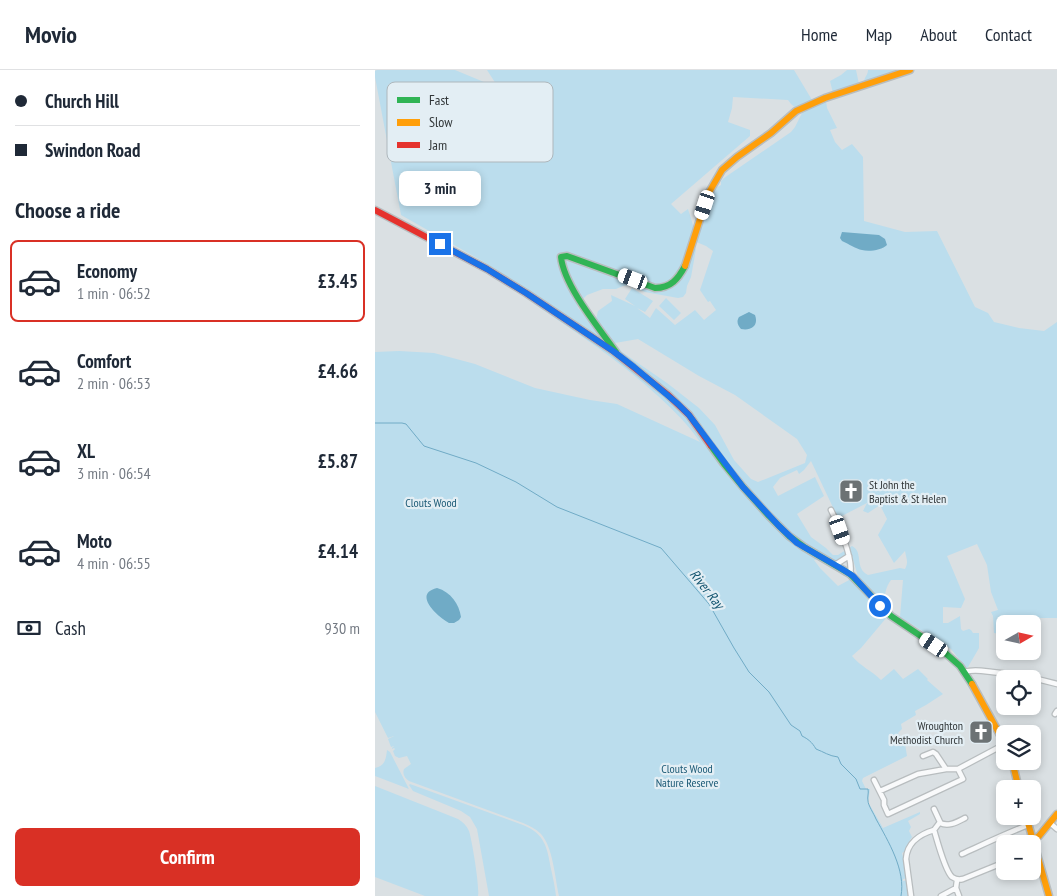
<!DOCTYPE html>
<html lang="en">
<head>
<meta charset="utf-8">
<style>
  :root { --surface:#fff; --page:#f6f6f7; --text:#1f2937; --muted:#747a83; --line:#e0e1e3; --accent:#d93025 }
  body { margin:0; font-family:"PT Sans Narrow",sans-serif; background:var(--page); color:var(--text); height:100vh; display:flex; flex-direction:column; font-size:19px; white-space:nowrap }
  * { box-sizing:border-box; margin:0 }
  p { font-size:16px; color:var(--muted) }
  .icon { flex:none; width:28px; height:28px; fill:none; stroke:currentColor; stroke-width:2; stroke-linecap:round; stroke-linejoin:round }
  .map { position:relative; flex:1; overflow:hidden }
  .panel { display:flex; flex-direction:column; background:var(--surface); width:375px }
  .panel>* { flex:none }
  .top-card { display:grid; align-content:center; height:110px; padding:0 15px; background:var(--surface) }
  .needle { width:32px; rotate:81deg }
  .fabs { position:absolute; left:621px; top:545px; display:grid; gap:10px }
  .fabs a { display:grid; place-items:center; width:45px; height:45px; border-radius:8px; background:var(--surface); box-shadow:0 2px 8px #0003; font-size:25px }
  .end { position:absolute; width:22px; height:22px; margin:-11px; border:6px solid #1a73e8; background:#fff; box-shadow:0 0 0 2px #fff }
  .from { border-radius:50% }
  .bubble { position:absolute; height:35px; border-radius:8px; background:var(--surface); box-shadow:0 2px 8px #0003; font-size:16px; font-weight:700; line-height:35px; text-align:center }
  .car { position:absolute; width:15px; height:30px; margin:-15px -8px; border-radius:6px; box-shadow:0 0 4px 1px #0007; background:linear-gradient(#fff 24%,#345 0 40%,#fff 0 76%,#345 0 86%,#fff 0) }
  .top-card b { display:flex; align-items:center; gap:18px; height:48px; font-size:19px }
  .top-card b+b { border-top:1px solid var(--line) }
  .top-card i { width:12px; height:12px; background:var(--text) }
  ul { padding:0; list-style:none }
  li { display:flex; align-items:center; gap:15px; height:82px; margin:0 10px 8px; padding:0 5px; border:2px solid transparent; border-radius:8px }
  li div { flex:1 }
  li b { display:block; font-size:19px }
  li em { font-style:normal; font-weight:700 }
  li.selected { border-color:var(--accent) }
  li>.icon { width:45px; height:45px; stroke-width:1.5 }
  h2 { padding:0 15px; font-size:22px; line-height:60px }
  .pay { display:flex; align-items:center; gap:12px; height:55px; padding:0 15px; font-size:19px }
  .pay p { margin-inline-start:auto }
  .cta { display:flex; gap:10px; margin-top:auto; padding:10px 15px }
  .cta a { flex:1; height:58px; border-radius:8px; background:var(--accent); color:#fff; font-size:20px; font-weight:700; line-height:58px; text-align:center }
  header { display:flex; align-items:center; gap:30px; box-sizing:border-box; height:70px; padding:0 25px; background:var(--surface); border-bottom:1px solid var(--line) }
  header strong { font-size:24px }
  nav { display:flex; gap:28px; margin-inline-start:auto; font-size:18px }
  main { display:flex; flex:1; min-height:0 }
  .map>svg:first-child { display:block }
  .green { fill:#bbdded; fill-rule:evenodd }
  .water { fill:#70abc6 }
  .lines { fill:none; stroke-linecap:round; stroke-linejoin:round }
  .stream { stroke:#70abc6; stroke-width:1 }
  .street-casing { stroke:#b8bdbf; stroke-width:7 }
  .fast-casing { stroke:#b8bdbf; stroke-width:9 }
  .slow-casing { stroke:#b8bdbf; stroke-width:9 }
  .jam-casing { stroke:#b8bdbf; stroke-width:9 }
  .street { stroke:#f9fafb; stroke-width:4.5 }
  .fast { stroke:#30b455; stroke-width:6 }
  .slow { stroke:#ff9f0a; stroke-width:6 }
  .jam { stroke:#e5322d; stroke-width:6 }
  .route { stroke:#1a73e8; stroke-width:6 }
  .labels { text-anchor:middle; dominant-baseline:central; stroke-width:4.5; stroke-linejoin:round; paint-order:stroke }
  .poi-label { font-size:12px; fill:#313638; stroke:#e3eef4; text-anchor:start }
  .park-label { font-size:12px; fill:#1c5a76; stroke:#e3eef4 }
  .water-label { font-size:14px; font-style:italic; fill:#145570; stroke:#e3eef4 }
  .key { fill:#e3eef4; stroke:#aeb7bc; stroke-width:1 }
  .key-label { font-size:14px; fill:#313638 }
</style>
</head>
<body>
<header>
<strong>Movio</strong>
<nav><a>Home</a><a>Map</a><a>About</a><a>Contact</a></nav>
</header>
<main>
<section class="panel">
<div class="top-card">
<b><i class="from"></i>Church Hill</b>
<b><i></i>Swindon Road</b>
</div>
<h2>Choose a ride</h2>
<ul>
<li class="selected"><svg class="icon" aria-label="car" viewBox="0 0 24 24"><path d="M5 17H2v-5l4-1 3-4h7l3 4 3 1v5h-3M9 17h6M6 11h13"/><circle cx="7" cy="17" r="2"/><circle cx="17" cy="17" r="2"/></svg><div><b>Economy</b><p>1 min · 06:52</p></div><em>£3.45</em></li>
<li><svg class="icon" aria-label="car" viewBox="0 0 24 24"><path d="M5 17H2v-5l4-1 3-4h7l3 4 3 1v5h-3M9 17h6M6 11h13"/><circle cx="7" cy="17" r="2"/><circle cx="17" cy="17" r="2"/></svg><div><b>Comfort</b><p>2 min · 06:53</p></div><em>£4.66</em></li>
<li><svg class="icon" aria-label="car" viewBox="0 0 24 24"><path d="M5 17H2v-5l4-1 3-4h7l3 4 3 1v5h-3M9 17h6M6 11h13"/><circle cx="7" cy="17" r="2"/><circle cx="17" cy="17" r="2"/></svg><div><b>XL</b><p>3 min · 06:54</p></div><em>£5.87</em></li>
<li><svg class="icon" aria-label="car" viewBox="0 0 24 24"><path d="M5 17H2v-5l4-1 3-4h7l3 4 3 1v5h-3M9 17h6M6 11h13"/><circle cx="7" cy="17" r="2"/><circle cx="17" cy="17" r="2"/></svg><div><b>Moto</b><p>4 min · 06:55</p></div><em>£4.14</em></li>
</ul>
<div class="pay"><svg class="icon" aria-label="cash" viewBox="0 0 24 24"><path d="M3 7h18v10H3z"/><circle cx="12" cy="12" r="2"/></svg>Cash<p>930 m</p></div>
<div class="cta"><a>Confirm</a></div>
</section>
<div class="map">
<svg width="682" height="826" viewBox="0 0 682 826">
  <rect width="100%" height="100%" fill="#dae0e3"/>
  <path class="green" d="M2,0H80L109,12L121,14L112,0H419L437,30L436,37L451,31L452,38L462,58L455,60L460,72L467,80L477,74L488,87L489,151L530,162L562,161L600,237L613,243L619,252L644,258L669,261L682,252V548H659L658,559V554H630V565L619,563L618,546L616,542L623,540L616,522L612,495L602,474L572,486L590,529L586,538L568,537V553H573L585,546L586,559L588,561L594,559L596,560L598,563H604V578L593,597L591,598L576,579L525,547L528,510H516C511,516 509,526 509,535L484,510L477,486H469L459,492L444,489L439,490L445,498L463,516L476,509L512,547L486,578L477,586C485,596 497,601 506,610L519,599L528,609L543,599L553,609L552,610L568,624L551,635L540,641L541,645L526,654L527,659L523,663L530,674L532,686L488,708L487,711L491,719H495L493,732L508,758L545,742V744L533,751L536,757L534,761L537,767L535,770L533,779L527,783L533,808L528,809V811L533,810L534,826H184C180,808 178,777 166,764C161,759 155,756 148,753L34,711C30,708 27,704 29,699L36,694L32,686L24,688L20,686L18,681L20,679L19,678L17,679V678L19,676L16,677L13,669L19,666L13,668L0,642V282L24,281L59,283L100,294L160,318L215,330L242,334L325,372C313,354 298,340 283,326C245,291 202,263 159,234L161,232L239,284L271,308L313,349L340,385L339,387L408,466L413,463L385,432L345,383L324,352L306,331L236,278L226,265L220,267L165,230L155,221L109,192L26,145L0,7V1ZM358,27L413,30L416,34L427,43L420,57L416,62L349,108L346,111V115L339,119L333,124L319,171L331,176L338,181L325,220L333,232L335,231L341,240L329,250L320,240L300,255L281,238L275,248L262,238L270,242L278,231L257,218L250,229L260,236L236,225L237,231L223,241L221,249L212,238L209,244L203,238L202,233H204L212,225L228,219H241L248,216L254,215L270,222L303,228L308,227L311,223L312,216L316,207L321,179L318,177V155L313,139L306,144L296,134L375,66V60L353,52L357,38ZM263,269L324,306L360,325L422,369L432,385L430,393L383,412L376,409L359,390L340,355L324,338L292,313L247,282L240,273ZM436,391L463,448L492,433L488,441L493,443L505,435L512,449L503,465L519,493L530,481C531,488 534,492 530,499L525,498L493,505C479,498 489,482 477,476L463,485H458L451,478L436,467L422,444L449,426L440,407L403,426L398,417L405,408L422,400L424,404L429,400Z
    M472,0H481L484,14L458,23L455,11L466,5Z
    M493,0H531L527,5L495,17L493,13L490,14C487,9 493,6 493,0Z
    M291,228L306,243L299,250L284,236Z
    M12,680L15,682L34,719L0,706V698C10,696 11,689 12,680Z
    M35,714L148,755C170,764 172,777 176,799C178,808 180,817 181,826H114L102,759L95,747L86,741L38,721L34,715Z
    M0,716L83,749C88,752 92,756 94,761C97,770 105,818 103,826H50L0,807Z"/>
  <path class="water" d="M467,162L504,165L510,169L512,175C507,180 494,182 487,180C481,179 474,174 467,171L465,168Z
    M374,242L380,245C384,256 376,261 366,259C363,255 361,252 364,247Z
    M62,518C76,522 84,534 86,547L84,550L79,553H74C63,547 37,524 62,518Z"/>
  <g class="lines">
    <path class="stream" d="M0,353H27L31,354L49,376L101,393L141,412L182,437L286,478L334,534L359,578L374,602L394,622L416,655L425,661L427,666C433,669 437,672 441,679C449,682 454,686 463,687L466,694L481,709L485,719H493C494,723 492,727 493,731C493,735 499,744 501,749C513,771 531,800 526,826"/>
    <g class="street-casing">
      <path id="street" d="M456,440C463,454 479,489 475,504
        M460,495L474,486
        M590,602C598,599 608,601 617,602C639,604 661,608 682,614
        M680,644L682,641
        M583,699L630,674
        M499,710L509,730V735L513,744L588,709L583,699H571L561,684L558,682L548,686
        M505,721L543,704L571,699
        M559,739L565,752L559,760C562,770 570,801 577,807C581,810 584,810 588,809L630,792
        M565,753C574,757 582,752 590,748
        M675,753L682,759
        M587,784C609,774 630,764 653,755
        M582,810L581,818L584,826
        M536,826L531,789C532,773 545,764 559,760
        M566,826L581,818"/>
    </g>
    <g class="fast-casing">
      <path id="fast" d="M241,282C224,258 189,216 186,187L192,186L280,218C296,218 303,209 310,196
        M336,376L349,394L368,417L394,446L414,466L429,477L475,504L516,546L568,581L585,596L597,614"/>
    </g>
    <g class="slow-casing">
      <path id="slow" d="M310,196L333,124L347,100L362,87L396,63L421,41L450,28L535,0
        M597,614L630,674
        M637,691L644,719
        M651,746L674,826
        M657,770L664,766L682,744"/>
    </g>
    <g class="jam-casing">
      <path id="jam" d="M0,140L112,199L151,223L238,281L292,324L314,345L336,376"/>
    </g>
    <use href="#street" class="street"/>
    <use href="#fast" class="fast"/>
    <use href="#slow" class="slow"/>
    <use href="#jam" class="jam"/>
  </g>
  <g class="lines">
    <path class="route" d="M65,174L112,199L151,223L238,281L259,297L303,334L314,345L368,417L404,456L422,473L467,499L478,506L505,536"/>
  </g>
  <defs>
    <g id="church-square" transform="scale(1.25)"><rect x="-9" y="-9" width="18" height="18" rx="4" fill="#6c7274" stroke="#e3eef4"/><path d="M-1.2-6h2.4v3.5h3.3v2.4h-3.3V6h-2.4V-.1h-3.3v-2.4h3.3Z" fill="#fff"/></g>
  </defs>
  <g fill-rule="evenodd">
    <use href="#church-square" x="476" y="421"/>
    <use href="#church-square" x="606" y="662"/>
  </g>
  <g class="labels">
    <g class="poi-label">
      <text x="494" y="414">St John the<tspan x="494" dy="14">Baptist &amp; St Helen</tspan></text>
      <text x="588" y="655" text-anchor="end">Wroughton<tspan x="588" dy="14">Methodist Church</tspan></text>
    </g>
    <g class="park-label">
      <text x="56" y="432">Clouts Wood</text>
      <text x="312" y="698">Clouts Wood<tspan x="312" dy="14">Nature Reserve</tspan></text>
    </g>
    <g class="water-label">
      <text transform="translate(332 519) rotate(52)">River Ray</text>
    </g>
  </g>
  <rect x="12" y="12" width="166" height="80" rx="8" class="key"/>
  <rect x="22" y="27" width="23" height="6" fill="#30b455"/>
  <rect x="22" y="49" width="23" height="7" fill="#ff9f0a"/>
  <rect x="22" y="72" width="23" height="6" fill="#e5322d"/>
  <g class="key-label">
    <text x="54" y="35">Fast</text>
    <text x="54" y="57">Slow</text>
    <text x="54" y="80">Jam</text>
  </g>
</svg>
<div class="fabs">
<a><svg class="needle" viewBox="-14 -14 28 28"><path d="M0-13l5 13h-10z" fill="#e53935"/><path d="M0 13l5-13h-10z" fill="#747a83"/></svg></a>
<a><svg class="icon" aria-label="locate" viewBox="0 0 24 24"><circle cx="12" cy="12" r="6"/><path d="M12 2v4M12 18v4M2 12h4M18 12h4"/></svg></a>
<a><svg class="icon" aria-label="layers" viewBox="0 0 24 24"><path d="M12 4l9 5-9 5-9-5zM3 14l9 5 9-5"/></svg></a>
<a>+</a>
<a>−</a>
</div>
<i class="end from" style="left:505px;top:536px"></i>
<i class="end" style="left:65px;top:174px"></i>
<div class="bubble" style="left:24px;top:101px;width:82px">3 min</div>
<i class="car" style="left:330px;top:135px;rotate:198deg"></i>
<i class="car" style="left:258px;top:209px;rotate:291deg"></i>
<i class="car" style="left:465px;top:460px;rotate:161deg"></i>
<i class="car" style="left:559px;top:575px;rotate:304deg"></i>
</div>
</main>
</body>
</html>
